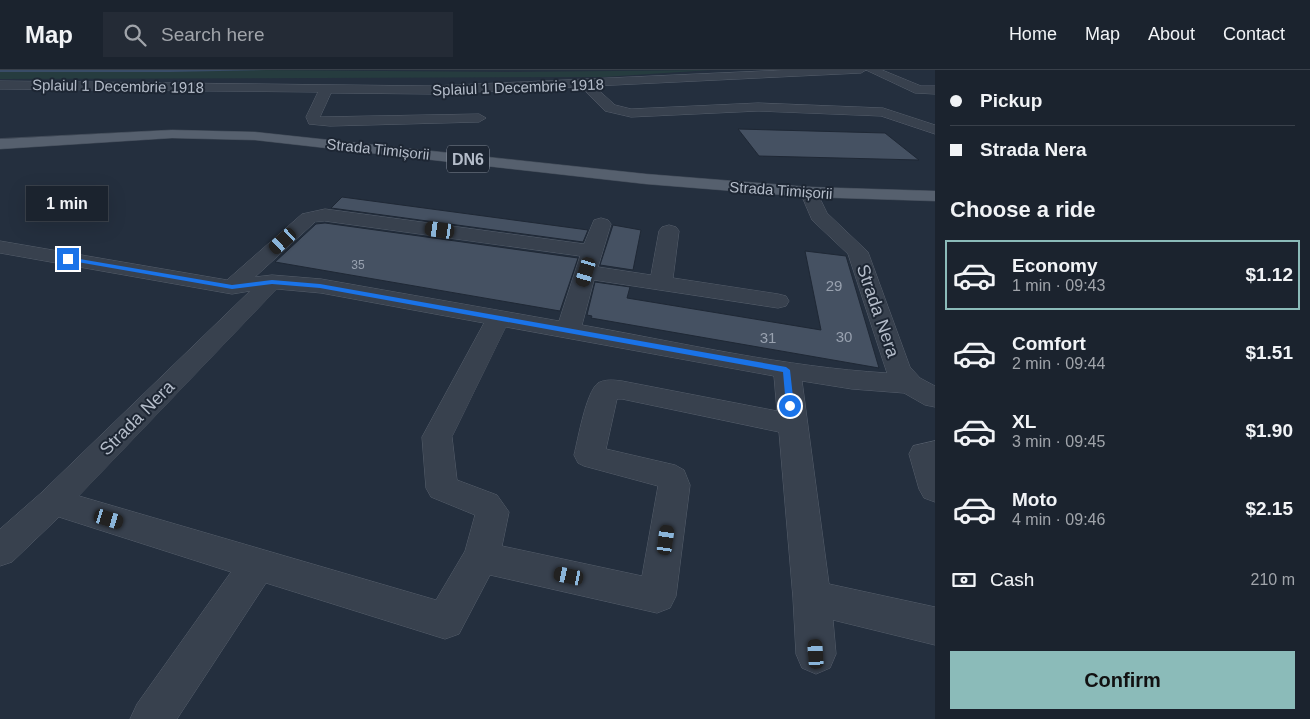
<!DOCTYPE html>
<html lang="en">
<head>
<meta charset="utf-8">
<style>
  :root { --surface:#1b232e; --page:#242b36; --text:#f1f3f6; --muted:#a0a4aa; --line:#39404a; --accent:#8bbbb9 }
  body { margin:0; font-family:Helvetica,sans-serif; background:var(--page); color:var(--text); height:100vh; display:flex; flex-direction:column; font-size:19px; white-space:nowrap }
  * { box-sizing:border-box; margin:0 }
  p { font-size:16px; color:var(--muted) }
  .icon { flex:none; width:28px; height:28px; fill:none; stroke:currentColor; stroke-width:2; stroke-linecap:round; stroke-linejoin:round }
  .map { position:relative; flex:1; overflow:hidden }
  .sheet { display:flex; flex-direction:column; background:var(--surface); width:375px }
  .sheet>* { flex:none }
  .banner { display:grid; align-content:center; height:110px; padding:0 15px; background:var(--surface) }
  .end { position:absolute; width:22px; height:22px; margin:-11px; border:6px solid #1a73e8; background:#fff; box-shadow:0 0 0 2px #fff }
  .from { border-radius:50% }
  .bubble { position:absolute; height:35px; border-radius:0px; background:var(--surface); box-shadow:0 5px 20px #0002,0 0 0 1px var(--line); font-size:16px; font-weight:700; line-height:35px; text-align:center }
  .car { position:absolute; width:15px; height:30px; margin:-15px -8px; border-radius:6px; box-shadow:0 0 4px 1px #0007; background:linear-gradient(#222 24%,#8ab4d8 0 40%,#222 0 76%,#8ab4d8 0 86%,#222 0) }
  .banner b { display:flex; align-items:center; gap:18px; height:48px; font-size:19px }
  .banner b+b { border-top:1px solid var(--line) }
  .banner i { width:12px; height:12px; background:var(--text) }
  ul { padding:0; list-style:none }
  li { display:flex; align-items:center; gap:15px; height:70px; margin:0 10px 8px; padding:0 5px; border:2px solid transparent; border-radius:0px }
  li div { flex:1 }
  li b { display:block; font-size:19px }
  li em { font-style:normal; font-weight:700 }
  li.on { border-color:var(--accent) }
  li>.icon { width:45px; height:45px; stroke-width:1.5 }
  h2 { padding:0 15px; font-size:22px; line-height:60px }
  .pay { display:flex; align-items:center; gap:12px; height:55px; padding:0 15px; font-size:19px }
  .pay p { margin-inline-start:auto }
  .button { display:flex; gap:10px; margin-top:auto; padding:10px 15px }
  .button a { flex:1; height:58px; border-radius:0px; background:var(--accent); color:#111; font-size:20px; font-weight:700; line-height:58px; text-align:center }
  header { display:flex; align-items:center; gap:30px; box-sizing:border-box; height:70px; padding:0 25px; background:var(--surface); border-bottom:1px solid var(--line) }
  header strong { font-size:24px }
  nav { display:flex; gap:28px; margin-inline-start:auto; font-size:18px }
  .search { width:350px; height:45px; background:var(--page); display:flex; align-items:center; gap:12px; box-sizing:border-box; padding:0 18px; border-radius:0px; color:var(--muted); font-size:19px }
  main { display:flex; flex:1; min-height:0 }
  .map>svg:first-child { display:block }
  .green { fill:#263c3f }
  .water { fill:#394c67 }
  .building { fill:#455162; stroke:#1f2835 }
  .lines { fill:none; stroke-linecap:round; stroke-linejoin:round }
  .minor-casing { stroke:#565f6c; stroke-width:1 }
  .major-casing { stroke:#414a57; stroke-width:1 }
  .minor { fill:#38414e; fill-rule:evenodd }
  .major { fill:#56606e; fill-rule:evenodd }
  .route { fill:#1a73e8 }
  .labels { text-anchor:middle; dominant-baseline:central; stroke-width:4; stroke-linejoin:round; paint-order:stroke }
  .far-number-label { font-size:12px; fill:#98a1af }
  .far-street-label { font-size:15px; fill:#b4bcc9; stroke:#1d2633 }
  .number-label { font-size:15px; fill:#98a1af }
  .shield { fill:#1d2633; stroke:#878f9c; stroke-width:1 }
  .shield-label { font-size:16px; font-weight:bold; fill:#b4bcc9 }
  .street-label { font-size:18px; fill:#b4bcc9; stroke:#1d2633 }
</style>
</head>
<body>
<header>
<strong>Map</strong>
<div class="search"><svg class="icon" aria-label="search" viewBox="0 0 24 24"><circle cx="10" cy="10" r="6"/><path d="M15 15l6 6"/></svg>Search here</div>
<nav><a>Home</a><a>Map</a><a>About</a><a>Contact</a></nav>
</header>
<main>
<div class="map">
<svg width="935" height="649" viewBox="0 0 935 649">
  <rect width="100%" height="100%" fill="#242f3e"/>
  <path class="green" d="M265,0L512,2L711,0L604,7L0,9V2Z"/>
  <path class="water" d="M0,0H265L171,2H0Z"/>
  <path class="building" d="M738,59L885,63L919,90L759,86Z
    M342,127L588,160L583,172L331,138Z
    M325,153L578,188L560,241L275,192L316,154Z
    M613,155L641,160L633,200L600,195Z
    M805,181L846,186L879,298L591,248L592,246L587,245L595,212L630,217L627,228L821,260Z"/>
  <g class="lines">
    <g class="minor-casing">
      <path id="minor" d="M785,0H882L921,16H935V24L915,23L866,0L861,3L594,16L615,35L631,39L758,33L883,38L935,55V64L881,46L758,41L631,47L605,41L581,17L432,24L331,23L320,47L479,44L486,48L479,52L330,56L309,54L306,47L318,22L0,19V11L432,16Z
        M809,117L815,118L827,143L868,182L910,297L920,308L935,316V337L925,335L904,323L852,319L802,311L829,514L935,537V575L833,550L836,584L830,598L816,604L802,598L796,584L793,528L779,362L622,329H617L606,379L675,395L684,400L690,415L676,526L670,538L657,543L490,505L459,564L445,569L266,513L177,649H130L137,634L231,502L59,447L12,492L0,496V459L41,423L250,221L232,224L0,183V171L227,210L302,144L325,139L584,174L594,150L601,148L608,150L611,154L598,197L651,205L659,161L662,157L669,155L676,157L679,161L673,208L778,224L786,226L789,231L786,236L778,238L594,210L582,255C683,273 785,297 887,303L848,184L812,150L800,122L803,118ZM325,151L580,186L559,251L321,209L272,205L255,207L315,152ZM277,219L321,223L484,253L422,367L426,418L431,427L475,445L465,481L436,530L79,426ZM506,257L774,306L777,341L622,311C614,310 605,309 598,313C586,322 578,369 574,385L578,393L584,396L658,416L642,506L502,476L509,442L497,425L457,410L452,367Z
        M935,371V432L924,428L919,419L909,384L913,376Z"/>
    </g>
    <g class="major-casing">
      <path id="major" d="M172,60L255,62L646,104L809,117L935,121V131L809,127L646,114L255,70L172,68L0,79V69Z"/>
    </g>
    <use href="#minor" class="minor"/>
    <use href="#major" class="major"/>
  </g>
  <path class="route" d="M68,187L232,215L272,210L320,214L786,297L790,300L794,336L790,339L786,336L783,302L320,218L272,214L232,219L66,190Z"/>
  <g class="labels">
    <g class="far-number-label">
      <text x="358" y="195">35</text>
    </g>
    <g class="far-street-label">
      <text transform="translate(118 16) rotate(1)">Splaiul 1 Decembrie 1918</text>
      <text transform="translate(518 17) rotate(-2)">Splaiul 1 Decembrie 1918</text>
      <text transform="translate(378 79) rotate(6)">Strada Timișorii</text>
      <text transform="translate(781 120) rotate(4)">Strada Timișorii</text>
    </g>
    <g class="number-label">
      <text x="834" y="215">29</text>
      <text x="844" y="266">30</text>
      <text x="768" y="267">31</text>
    </g>
    <rect class="shield" x="447" y="75.5" width="42" height="27" rx="4"/>
    <g class="shield-label">
      <text x="468" y="89">DN6</text>
    </g>
    <g class="street-label">
      <text transform="translate(878 241) rotate(71)">Strada Nera</text>
      <text transform="translate(137 348) rotate(-45)">Strada Nera</text>
    </g>
  </g>
</svg>
<i class="end from" style="left:790px;top:336px"></i>
<i class="end" style="left:68px;top:189px"></i>
<div class="bubble" style="left:26px;top:116px;width:82px">1 min</div>
<i class="car" style="left:440px;top:160px;rotate:278deg"></i>
<i class="car" style="left:283px;top:171px;rotate:228deg"></i>
<i class="car" style="left:586px;top:202px;rotate:197deg"></i>
<i class="car" style="left:109px;top:449px;rotate:107deg"></i>
<i class="car" style="left:666px;top:470px;rotate:8deg"></i>
<i class="car" style="left:569px;top:506px;rotate:282deg"></i>
<i class="car" style="left:816px;top:584px;rotate:356deg"></i>
</div>
<section class="sheet">
<div class="banner">
<b><i class="from"></i>Pickup</b>
<b><i></i>Strada Nera</b>
</div>
<h2>Choose a ride</h2>
<ul>
<li class="on"><svg class="icon" aria-label="car" viewBox="0 0 24 24"><path d="M5 17H2v-5l4-1 3-4h7l3 4 3 1v5h-3M9 17h6M6 11h13"/><circle cx="7" cy="17" r="2"/><circle cx="17" cy="17" r="2"/></svg><div><b>Economy</b><p>1 min · 09:43</p></div><em>$1.12</em></li>
<li><svg class="icon" aria-label="car" viewBox="0 0 24 24"><path d="M5 17H2v-5l4-1 3-4h7l3 4 3 1v5h-3M9 17h6M6 11h13"/><circle cx="7" cy="17" r="2"/><circle cx="17" cy="17" r="2"/></svg><div><b>Comfort</b><p>2 min · 09:44</p></div><em>$1.51</em></li>
<li><svg class="icon" aria-label="car" viewBox="0 0 24 24"><path d="M5 17H2v-5l4-1 3-4h7l3 4 3 1v5h-3M9 17h6M6 11h13"/><circle cx="7" cy="17" r="2"/><circle cx="17" cy="17" r="2"/></svg><div><b>XL</b><p>3 min · 09:45</p></div><em>$1.90</em></li>
<li><svg class="icon" aria-label="car" viewBox="0 0 24 24"><path d="M5 17H2v-5l4-1 3-4h7l3 4 3 1v5h-3M9 17h6M6 11h13"/><circle cx="7" cy="17" r="2"/><circle cx="17" cy="17" r="2"/></svg><div><b>Moto</b><p>4 min · 09:46</p></div><em>$2.15</em></li>
</ul>
<div class="pay"><svg class="icon" aria-label="cash" viewBox="0 0 24 24"><path d="M3 7h18v10H3z"/><circle cx="12" cy="12" r="2"/></svg>Cash<p>210 m</p></div>
<div class="button"><a>Confirm</a></div>
</section>
</main>
</body>
</html>
